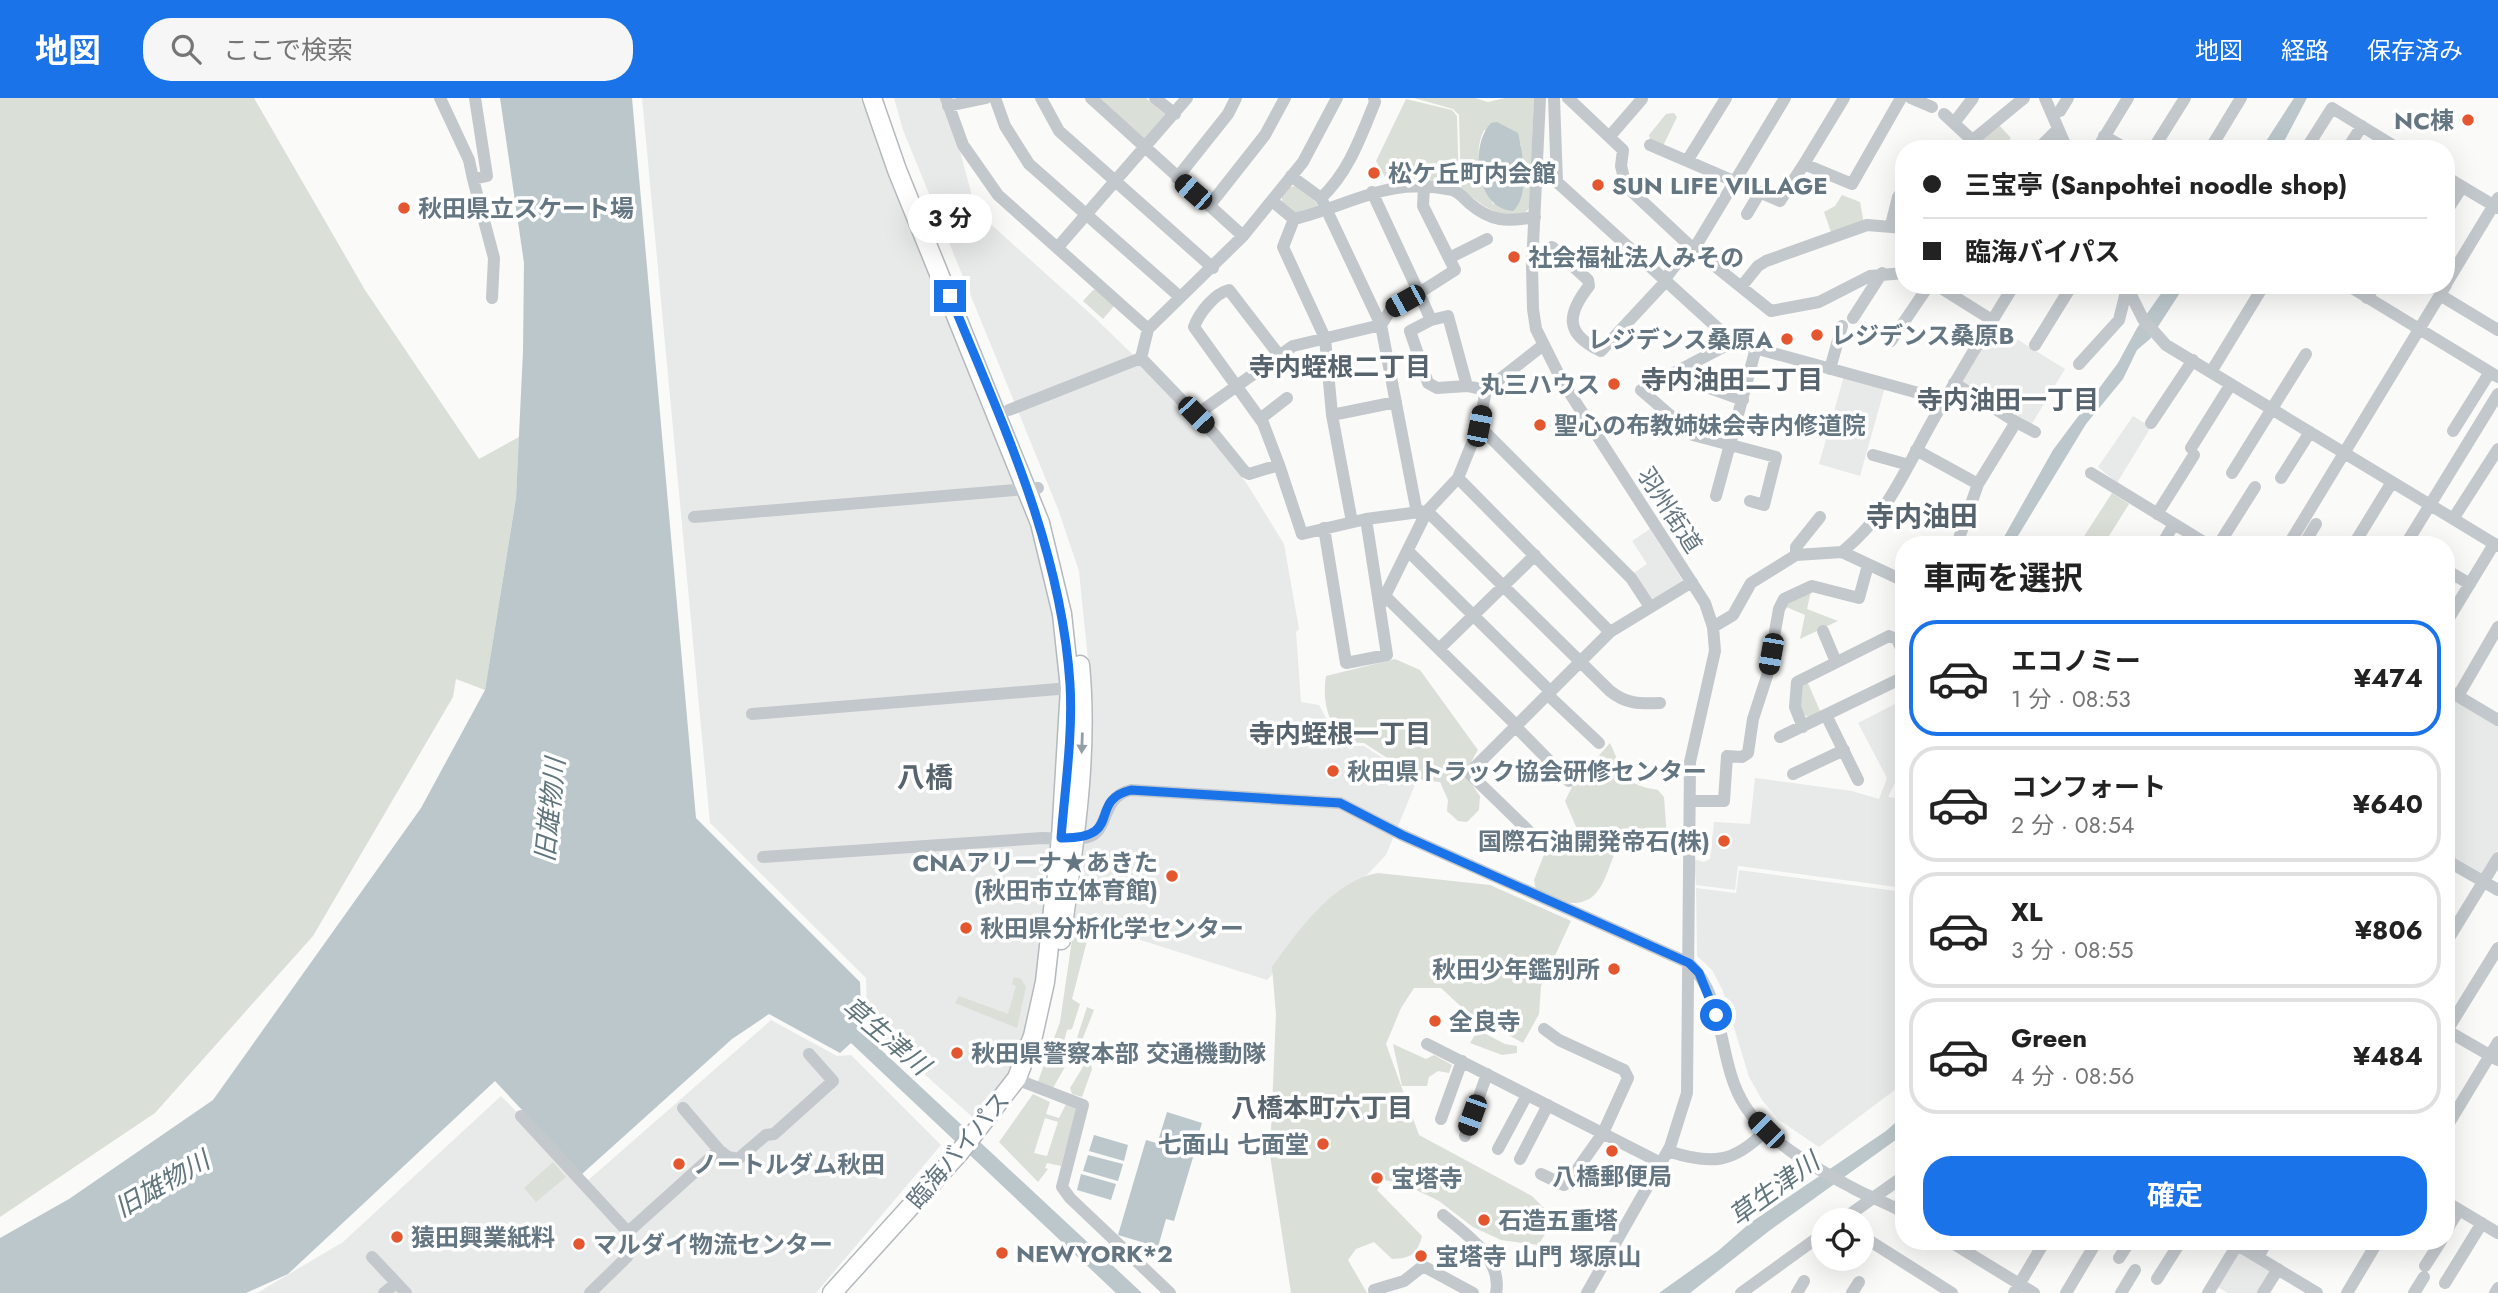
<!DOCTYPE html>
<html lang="ja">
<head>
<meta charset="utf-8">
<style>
  :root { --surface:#fff; --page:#f6f6f6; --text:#222; --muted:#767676; --line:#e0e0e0; --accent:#1a73e8 }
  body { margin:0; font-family:Jost,"Noto Sans JP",sans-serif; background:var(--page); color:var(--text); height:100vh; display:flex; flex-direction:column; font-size:26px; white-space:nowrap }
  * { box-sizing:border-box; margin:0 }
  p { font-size:23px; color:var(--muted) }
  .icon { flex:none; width:38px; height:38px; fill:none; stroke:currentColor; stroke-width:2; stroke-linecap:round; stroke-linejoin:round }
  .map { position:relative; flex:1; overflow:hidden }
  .panel { position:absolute; left:1895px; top:438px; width:560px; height:714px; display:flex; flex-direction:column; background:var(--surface); border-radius:28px; box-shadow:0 7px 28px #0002 }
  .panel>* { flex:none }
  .banner { position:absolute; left:1895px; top:42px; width:560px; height:154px; border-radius:28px; box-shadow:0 7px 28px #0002; display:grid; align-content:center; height:154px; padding:0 28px; background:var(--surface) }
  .fabs { position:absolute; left:1811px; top:1110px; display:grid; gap:14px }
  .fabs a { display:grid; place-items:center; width:63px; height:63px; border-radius:50%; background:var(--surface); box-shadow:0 7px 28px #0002; font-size:35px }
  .end { position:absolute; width:32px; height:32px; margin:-16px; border:9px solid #1a73e8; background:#fff; box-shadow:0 0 0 4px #fff }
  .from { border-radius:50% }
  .bubble { position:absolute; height:49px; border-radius:24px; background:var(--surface); box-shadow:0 7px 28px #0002; font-size:23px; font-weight:700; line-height:49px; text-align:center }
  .car { position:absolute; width:21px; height:42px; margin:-21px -10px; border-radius:9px; box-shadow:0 0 5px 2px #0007; background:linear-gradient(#222 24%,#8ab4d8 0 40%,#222 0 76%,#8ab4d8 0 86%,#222 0) }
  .banner b { display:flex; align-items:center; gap:24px; height:66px; font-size:26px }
  .banner b+b { border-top:2px solid var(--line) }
  .banner i { width:18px; height:18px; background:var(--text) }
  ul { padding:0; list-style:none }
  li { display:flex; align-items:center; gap:21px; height:116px; margin:0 14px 10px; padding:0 14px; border:4px solid var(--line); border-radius:28px }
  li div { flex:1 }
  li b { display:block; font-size:26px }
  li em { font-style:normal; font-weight:700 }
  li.on { border-color:var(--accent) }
  li>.icon { width:63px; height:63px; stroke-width:1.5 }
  h2 { padding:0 28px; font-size:32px; line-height:84px }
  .cta { display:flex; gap:14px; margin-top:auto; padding:14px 28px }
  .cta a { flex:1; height:80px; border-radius:28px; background:var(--accent); color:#fff; font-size:28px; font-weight:700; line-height:80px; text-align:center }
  header { display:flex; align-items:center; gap:42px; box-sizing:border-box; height:98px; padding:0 35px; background:var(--accent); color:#fff }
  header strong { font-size:33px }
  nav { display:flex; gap:38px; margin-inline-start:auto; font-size:24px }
  .search { width:490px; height:63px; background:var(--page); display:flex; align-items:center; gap:18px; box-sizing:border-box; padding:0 24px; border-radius:28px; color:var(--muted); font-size:26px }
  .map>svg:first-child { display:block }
  .built { fill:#e8e9e9 }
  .green { fill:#dadfd7; fill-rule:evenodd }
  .water { fill:#bbc7cb }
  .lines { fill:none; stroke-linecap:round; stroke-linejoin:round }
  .highway-casing { stroke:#b4b9bd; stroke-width:21 }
  .minor { stroke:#c3c8cc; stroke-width:12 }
  .highway { stroke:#fff; stroke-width:18 }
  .oneway { fill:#939fa8 }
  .route { stroke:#1a73e8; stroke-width:9 }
  .poi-dot { fill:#e4572e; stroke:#fff; stroke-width:2.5 }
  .labels { text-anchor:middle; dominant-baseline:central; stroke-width:7; stroke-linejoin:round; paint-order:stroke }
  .poi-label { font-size:24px; font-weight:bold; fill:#657683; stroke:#fff; text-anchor:start }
  .street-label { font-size:24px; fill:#657683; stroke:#fff }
  .neighbourhood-label { font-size:26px; font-weight:bold; fill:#57646e; stroke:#fff }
  .water-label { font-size:26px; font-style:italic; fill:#60757c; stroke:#fff }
  .quarter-label { font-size:28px; font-weight:bold; fill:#57646e; stroke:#fff }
</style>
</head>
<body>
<header>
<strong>地図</strong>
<div class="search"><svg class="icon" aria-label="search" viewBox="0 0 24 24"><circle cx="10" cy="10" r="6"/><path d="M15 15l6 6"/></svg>ここで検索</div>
<nav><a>地図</a><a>経路</a><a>保存済み</a></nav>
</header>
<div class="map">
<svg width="2498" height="1195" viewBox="0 0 2498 1195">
  <rect width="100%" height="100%" fill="#fafaf8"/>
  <path class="built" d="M642,0H860L1015,373L1053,490L1065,609L1035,908L1011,976L978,1024L867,925L866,880L710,725Z
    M894,0H941L960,53L976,113L1094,219L1195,317L1247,386L1284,446L1299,531L1296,534L1301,604L1319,607L1341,648H1364L1417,682L1386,757L1267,882L1074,821L1082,772L1093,612L1079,473L1058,411L903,32Z
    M1994,227L2065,271L2030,329L1958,286Z
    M1844,278L1885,289L1860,378L1819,366Z
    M2133,318L2151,329L2117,385L2098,369Z
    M1650,431L1683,483L1649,505L1631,477L1647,466L1632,443Z
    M2446,596L2498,627V752L2481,780L2447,758Z
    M1895,606L1904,624V676L1899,677L1888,699L1904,701V790L1738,768L1735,792L1696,787L1694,761L1704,764L1710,761L1714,724L1750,726L1755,680L1852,693L1879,701L1887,680L1858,625Z
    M1739,772L1904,794V985L1819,1049L1779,1022L1762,1002L1749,979L1723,893L1712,872L1697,858L1696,790L1736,795Z
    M771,922L837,958L851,957L941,1047L816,1195H257L343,1144L501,998L586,1084Z
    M2238,1150L2275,1172L2261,1195H2228L2216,1188Z"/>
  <path class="green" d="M0,0H254L365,192L479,361L519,339L516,400L485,592L456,581L453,599L313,838L155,1015L0,1119Z
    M1095,0H1146L1165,16L1143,42Z
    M1414,0H1475L1488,4L1505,0H1534L1529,110C1514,134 1475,102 1461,91L1459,17L1453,11ZM1484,32L1521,46V99L1493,106C1482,83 1472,56 1484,32Z
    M1406,1L1452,12L1457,18L1459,90L1385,79L1376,63Z
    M1666,16L1674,15L1677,19L1663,48L1650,42L1649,37Z
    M1997,25L2011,40L2000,51H1988L1975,43Z
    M1295,88L1316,104L1318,109L1295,116L1282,106V99L1290,89Z
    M1842,97L1860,104L1864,126L1832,137L1824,114L1835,108Z
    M1098,191L1115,207L1103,221L1083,203L1093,192Z
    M2112,395L2129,406L2104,446H2079Z
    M1811,493L1807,511L1838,523L1800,541L1805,517L1784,508Z
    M1395,561L1420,572L1478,652C1466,671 1466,680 1480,698L1479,712L1467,724L1458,723L1447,713L1448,702L1440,684L1421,682L1364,645L1343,644C1328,620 1322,606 1326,578Z
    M1807,583L1821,615L1811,620C1796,615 1800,601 1800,587Z
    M1610,645C1625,677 1622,686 1658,692L1664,699L1668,753L1623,741C1606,762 1608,806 1572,805C1561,805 1546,796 1536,792L1534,782L1545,754L1560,758L1576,747L1577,731L1565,703L1573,687Z
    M1378,775L1490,787L1571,823L1541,888L1539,916L1523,945L1468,915L1441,890H1414L1401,910L1386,946L1419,1037L1532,1098L1549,1115L1548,1132L1538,1147L1501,1142L1473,1129L1439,1103L1402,1085L1383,1082L1377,1092L1422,1138C1417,1157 1411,1160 1392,1161L1374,1144L1356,1151L1348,1162L1367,1195H1291L1270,1057L1276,916L1272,869C1297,834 1334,782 1378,775Z
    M1078,834L1088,839L1072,901L1080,906L1072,931L1067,932L1061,955L1070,960L1053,990L1037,986L1060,924L1072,842Z
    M1014,879L1021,881L1026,889L1017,930L955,905L959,898L1008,916L1016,888L1012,886Z
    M1087,909L1094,912L1079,950L1077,940Z
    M1478,932L1505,946L1517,948V955L1502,957L1470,945Z
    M1393,946L1426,961L1434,957L1452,967L1449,975L1438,973L1429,979L1427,988H1402Z
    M1086,964L1091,966L1092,971L1082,999L1072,996L1070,990Z
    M1033,996L1050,1004L1046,1016L1059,1020L1066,1006L1077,1009L1061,1068L1047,1065L1045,1070L1048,1071L1038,1084L999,1044ZM1045,1020L1058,1024L1047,1058L1034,1055Z
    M553,1064L566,1079L536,1104L524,1090Z"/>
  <path class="water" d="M500,0H632L696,720L860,884L862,934L1142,1195H1116L851,945L840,955L769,916L732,941L582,1076L495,983L288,1176L246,1195H0V1140L69,1101L213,1002L421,710L485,592L516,400L523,253L524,165Z
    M2294,0H2307L2280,51H2261Z
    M1497,24L1518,35C1523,55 1530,99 1513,113C1476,111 1469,48 1491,25Z
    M2167,187H2185L2150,241L2137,252L2123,281L2086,326L2013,446H2000L2053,352L2118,265L2137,230Z
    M1167,1014L1202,1025L1194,1051L1159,1040Z
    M1904,1017V1036L1769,1133L1690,1195H1659L1718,1153L1750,1125L1886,1033Z
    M1094,1037L1128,1047L1124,1063L1089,1053Z
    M1146,1042L1194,1056L1174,1123L1166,1121L1158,1149L1118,1137Z
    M1088,1057L1123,1066L1118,1083L1083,1073Z
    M1081,1076L1116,1086L1111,1102L1077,1092Z"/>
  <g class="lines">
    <g class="highway-casing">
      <path id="highway" d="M1061,842C1073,751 1089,659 1080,567
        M832,1195L959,1055L1017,980L1033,938L1045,884L1061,740L1070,590L1062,516L1040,425L897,72L872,0"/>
    </g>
    <path class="minor" d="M440,0L469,62L473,81
      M475,0L487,78L473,81L494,160L492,200
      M946,0L963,47L998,97L1148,231
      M995,0L1005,28L1029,66L1180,199
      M1041,0L1059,33L1213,170
      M1091,0L1243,138
      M1155,0L1175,16
      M1540,0L1532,168L1533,211L1536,231L1562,283L1705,505L1713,529L1715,553L1690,664L1687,995L1670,1049L1587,1195
      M1554,0L1557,84L1733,244L1944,302
      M1568,0L1623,52L1621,68L1626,88L1690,148L1771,213L1819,204L1870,178L1904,175
      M1911,0L1932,9
      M2045,0L2067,51
      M948,8L986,0
      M2060,13L2068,0
      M1944,16L1972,42
      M1954,25L1973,0
      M1610,38L1642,1
      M2104,38L2127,51
      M1650,47L1780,103L1804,66L1852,86L1901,0
      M1962,51L2024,0
      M2038,51L2058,31
      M2097,51L2128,0
      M2153,51L2185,0
      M2210,51L2241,0
      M2306,51L2332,10L2399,51
      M2347,51L2362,28
      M1687,63L1726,0
      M1804,66L1844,0
      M1291,78L1321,100C1349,74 1361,38 1375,4L1374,0
      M2446,79L2498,110
      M1177,80L1228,16L1236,0
      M1372,94L1419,195L1455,172L1423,108L1424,89
      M1321,100L1381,227L1417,415
      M1272,103L1294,121
      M1209,108L1265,37L1285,0
      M2446,114L2462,89
      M1747,116L1760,94
      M1294,121L1283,149L1325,240L1332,317L1352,424
      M1294,121C1352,107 1388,78 1452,92C1459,94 1464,100 1469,105C1491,124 1507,124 1535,119
      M1891,127L1898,99L1904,90
      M1058,149L1187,0
      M1552,149L1588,182L1589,188C1567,216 1564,236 1601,253L1667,182
      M1694,151L1785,0
      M1449,160L1487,141
      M1665,181L1690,148
      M2446,186L2498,100
      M1936,187L1992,222
      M2126,187L2143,221L2166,247L2498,448
      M2347,187L2498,279
      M1741,189L1758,168L1766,163L1867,127L1904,130
      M2440,197L2498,232
      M2367,200L2375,187
      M1853,220L1882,175
      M1381,227L1392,210L1419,195L1431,222
      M1891,243L1929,187
      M1733,244L1641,292L1693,337L1776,359L1764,407L1750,403
      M2035,247L2072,187
      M1141,260L1215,337L1245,374L1249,376L1279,367L1302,436L1366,421L1427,413
      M1141,260L1148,231L1243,138L1303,64L1337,0
      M2079,266L2119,222L2127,190
      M1830,271L1842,228
      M2211,274L2264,187
      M1694,281L1707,289L1743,302
      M1954,285L2016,324L1978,386
      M1467,288L1437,290L1428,285L1410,233L1431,222L1448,218L1467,288L1486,292
      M1009,312L1141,260
      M1196,317L1293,248L1381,227
      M1332,317L1396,304
      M1260,321L1287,300
      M2016,324L2035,334
      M2151,325L2193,262
      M1479,328L1631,480L1650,509
      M2453,333L2490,274
      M2191,350L2231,286
      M1916,352L1978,386L1957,446
      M1873,357L1909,367
      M1279,367L1263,325L1194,229C1199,215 1215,195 1229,192L1279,257
      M2091,375L2207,446
      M2232,375L2306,256
      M1458,380L1610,534
      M2281,380L2310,334
      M1716,398L1756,250
      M1427,413L1610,593C1626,606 1640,606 1660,605
      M2157,416L2194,357
      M694,419L1038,390
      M2453,421L2498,351
      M1324,430L1346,565L1387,557L1366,421
      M2162,446L2174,426
      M2219,446L2255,389
      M2289,446L2446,187
      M2304,446L2316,426
      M2354,446L2392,384
      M2406,446L2498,296
      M1409,454L1551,594
      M1842,454C1890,414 1903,375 1933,322C1959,277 1986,232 2014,187
      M1796,457V449L1820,419
      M2446,472L2470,486
      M1387,500L1517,628
      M1381,506L1427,413L1458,380L1479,328L1486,292L1542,248
      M2446,525L2494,446
      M1713,529L1733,517L1751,485L1796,457L1842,454L1904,483
      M1823,533L1836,564
      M1439,551L1535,457
      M2446,591L2498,622
      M1548,597L1599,645
      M2458,598L2498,529
      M752,616L1070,590
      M1826,617L1858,682
      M1516,629L1569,683
      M1803,629L1795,609L1797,584L1889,538L1897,541L1904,557
      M1780,639L1904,579
      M1793,676L1844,652
      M1691,703H1724L1727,658L1742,659L1748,655L1753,621L1767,578L1779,511L1784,501L1812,488L1859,500L1868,467
      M1542,746L1469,675L1610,534L1692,484
      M763,759L1043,740C1057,740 1075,743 1088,739C1110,733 1100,699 1131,692L1340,705L1402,737L1689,865C1727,902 1717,965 1745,1008C1767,1043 1815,1070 1851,1089C1868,1099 1887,1104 1904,1115
      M2446,762L2498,792
      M2447,843L2498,760
      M2446,932L2498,962
      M2446,934L2498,850
      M1427,946L1661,1065
      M1026,985L1083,1007L1062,1089L1070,1100L1170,1195
      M683,1010L719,1052
      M521,1018L628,1134L627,1159L590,1195
      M1441,1021L1462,963
      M2446,1030L2498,944
      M1465,1038L1487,976
      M1498,1051L1527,997
      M1668,1053C1710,1067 1734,1066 1766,1032
      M1520,1061L1548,1007
      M1541,1076L1564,1087L1569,1083L1603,1035L1628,980L1624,972L1559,942L1544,931
      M2446,1104L2498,1135
      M1443,1117C1467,1137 1503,1161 1496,1195
      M1842,1122L1904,1078
      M2446,1133L2459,1112
      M628,1134L719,1052L728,1059L738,1061L766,1037L774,1036L833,983L809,956
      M1862,1138L1952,1195
      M1949,1143L2034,1195
      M2231,1143L2317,1195
      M372,1159L406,1195
      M2258,1159L2267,1143
      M2119,1160L2130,1143
      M2425,1168L2441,1143
      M2157,1181L2181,1143
      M2445,1185L2482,1125
      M1374,1192L1404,1183L1423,1168L1473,1195
      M384,1195L396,1185
      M1741,1195L1824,1135
      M1797,1195L1804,1183
      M1852,1195L1859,1184
      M2014,1195L2045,1143
      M2066,1195L2094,1148
      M2121,1195L2135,1172
      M2208,1195L2237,1147
      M2263,1195L2278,1171
      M2347,1195L2378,1143
      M2414,1195L2424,1179
      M2495,1195L2498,1190"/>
    <use href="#highway" class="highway"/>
  </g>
  <defs><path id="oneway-solid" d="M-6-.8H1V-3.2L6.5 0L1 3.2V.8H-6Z" transform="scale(1.75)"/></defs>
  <use class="oneway" href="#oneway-solid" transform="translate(1082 645) rotate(92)"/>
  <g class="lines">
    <path class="route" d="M950,198C1002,325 1061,448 1070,586C1073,637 1065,690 1061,740C1126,741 1086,703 1131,692L1340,705L1402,737L1689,865L1699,875L1716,917"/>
  </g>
  <g class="poi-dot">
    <circle cx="2468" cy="22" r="7"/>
    <circle cx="1374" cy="75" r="7"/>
    <circle cx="1598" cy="87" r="7"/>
    <circle cx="404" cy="110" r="7"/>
    <circle cx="1514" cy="159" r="7"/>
    <circle cx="1817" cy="237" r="7"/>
    <circle cx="1787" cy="241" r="7"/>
    <circle cx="1614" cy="286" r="7"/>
    <circle cx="1540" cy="327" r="7"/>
    <circle cx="1333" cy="673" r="7"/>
    <circle cx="1724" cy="743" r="7"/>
    <circle cx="1172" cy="778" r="7"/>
    <circle cx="966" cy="830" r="7"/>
    <circle cx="1614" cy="871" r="7"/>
    <circle cx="1435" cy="923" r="7"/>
    <circle cx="957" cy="955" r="7"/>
    <circle cx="1323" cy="1046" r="7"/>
    <circle cx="1612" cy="1053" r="7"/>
    <circle cx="679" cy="1066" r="7"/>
    <circle cx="1377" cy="1080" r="7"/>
    <circle cx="1484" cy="1122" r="7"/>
    <circle cx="397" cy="1139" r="7"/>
    <circle cx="579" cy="1146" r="7"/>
    <circle cx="1002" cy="1155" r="7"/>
    <circle cx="1421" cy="1158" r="7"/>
  </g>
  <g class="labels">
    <g class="poi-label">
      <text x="2454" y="22" text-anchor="end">NC棟</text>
      <text x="1388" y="75">松ケ丘町内会館</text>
      <text x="1612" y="87">SUN LIFE VILLAGE</text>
      <text x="418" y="110">秋田県立スケート場</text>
      <text x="1528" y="159">社会福祉法人みその</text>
      <text x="1831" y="237">レジデンス桑原B</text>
      <text x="1773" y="241" text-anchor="end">レジデンス桑原A</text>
      <text x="1600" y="286" text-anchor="end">丸三ハウス</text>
      <text x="1554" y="327">聖心の布教姉妹会寺内修道院</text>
      <text x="1347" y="673">秋田県トラック協会研修センター</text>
      <text x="1710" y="743" text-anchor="end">国際石油開発帝石(株)</text>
      <text x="1158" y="764" text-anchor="end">CNAアリーナ★あきた<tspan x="1158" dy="28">(秋田市立体育館)</tspan></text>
      <text x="980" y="830">秋田県分析化学センター</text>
      <text x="1600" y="871" text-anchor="end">秋田少年鑑別所</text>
      <text x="1449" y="923">全良寺</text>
      <text x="971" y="955">秋田県警察本部 交通機動隊</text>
      <text x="1309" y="1046" text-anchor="end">七面山 七面堂</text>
      <text x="693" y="1066">ノートルダム秋田</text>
      <text x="1612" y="1078" text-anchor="middle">八橋郵便局</text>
      <text x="1391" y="1080">宝塔寺</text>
      <text x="1498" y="1122">石造五重塔</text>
      <text x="411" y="1139">猿田興業紙料</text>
      <text x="593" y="1146">マルダイ物流センター</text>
      <text x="1016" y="1155">NEWYORK*2</text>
      <text x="1435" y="1158">宝塔寺 山門 塚原山</text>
    </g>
    <g class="street-label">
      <text transform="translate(1670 412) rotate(57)">羽州街道</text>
      <text transform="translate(958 1052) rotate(-50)">臨海バイパス</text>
    </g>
    <g class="neighbourhood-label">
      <text x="1340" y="269">寺内蛭根二丁目</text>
      <text x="1732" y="282">寺内油田二丁目</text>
      <text x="2008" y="302">寺内油田一丁目</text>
      <text x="1340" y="636">寺内蛭根一丁目</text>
      <text x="1322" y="1010">八橋本町六丁目</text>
    </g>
    <g class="water-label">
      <text transform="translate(550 712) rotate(-84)">旧雄物川</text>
      <text transform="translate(886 938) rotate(40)">草生津川</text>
      <text transform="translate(162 1086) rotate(-30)">旧雄物川</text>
      <text transform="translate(1774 1091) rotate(-36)">草生津川</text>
    </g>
    <g class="quarter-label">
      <text x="1922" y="418">寺内油田</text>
      <text x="925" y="679">八橋</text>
    </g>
  </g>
</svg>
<div class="fabs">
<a><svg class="icon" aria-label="locate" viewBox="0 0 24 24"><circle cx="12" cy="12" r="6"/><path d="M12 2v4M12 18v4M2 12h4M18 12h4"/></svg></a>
</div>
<i class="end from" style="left:1716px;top:917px"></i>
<i class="end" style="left:950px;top:198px"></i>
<div class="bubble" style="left:908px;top:96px;width:84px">3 分</div>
<i class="car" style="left:1193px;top:94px;rotate:311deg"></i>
<i class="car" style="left:1405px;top:203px;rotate:241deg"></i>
<i class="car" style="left:1196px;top:317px;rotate:136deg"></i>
<i class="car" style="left:1479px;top:328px;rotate:11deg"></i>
<i class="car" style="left:1771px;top:556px;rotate:190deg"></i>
<i class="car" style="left:1472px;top:1017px;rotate:200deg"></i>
<i class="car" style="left:1766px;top:1032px;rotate:315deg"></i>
<div class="banner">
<b><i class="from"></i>三宝亭 (Sanpohtei noodle shop)</b>
<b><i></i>臨海バイパス</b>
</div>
<section class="panel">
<h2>車両を選択</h2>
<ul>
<li class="on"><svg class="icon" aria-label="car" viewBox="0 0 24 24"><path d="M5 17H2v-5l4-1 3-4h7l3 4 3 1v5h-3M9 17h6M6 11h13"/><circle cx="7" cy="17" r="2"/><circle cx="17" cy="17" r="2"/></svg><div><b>エコノミー</b><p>1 分 · 08:53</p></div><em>¥474</em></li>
<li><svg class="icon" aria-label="car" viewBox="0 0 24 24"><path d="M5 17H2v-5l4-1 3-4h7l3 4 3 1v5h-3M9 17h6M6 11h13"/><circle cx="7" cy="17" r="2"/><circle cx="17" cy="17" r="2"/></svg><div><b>コンフォート</b><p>2 分 · 08:54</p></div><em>¥640</em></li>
<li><svg class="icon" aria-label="car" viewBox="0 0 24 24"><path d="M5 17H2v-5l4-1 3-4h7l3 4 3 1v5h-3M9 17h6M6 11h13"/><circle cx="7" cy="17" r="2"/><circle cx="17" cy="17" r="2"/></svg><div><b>XL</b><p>3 分 · 08:55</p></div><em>¥806</em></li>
<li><svg class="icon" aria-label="car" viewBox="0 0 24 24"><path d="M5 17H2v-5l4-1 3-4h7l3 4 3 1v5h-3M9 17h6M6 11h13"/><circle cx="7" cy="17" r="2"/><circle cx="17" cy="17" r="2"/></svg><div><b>Green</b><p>4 分 · 08:56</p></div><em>¥484</em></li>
</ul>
<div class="cta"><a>確定</a></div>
</section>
</div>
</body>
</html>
